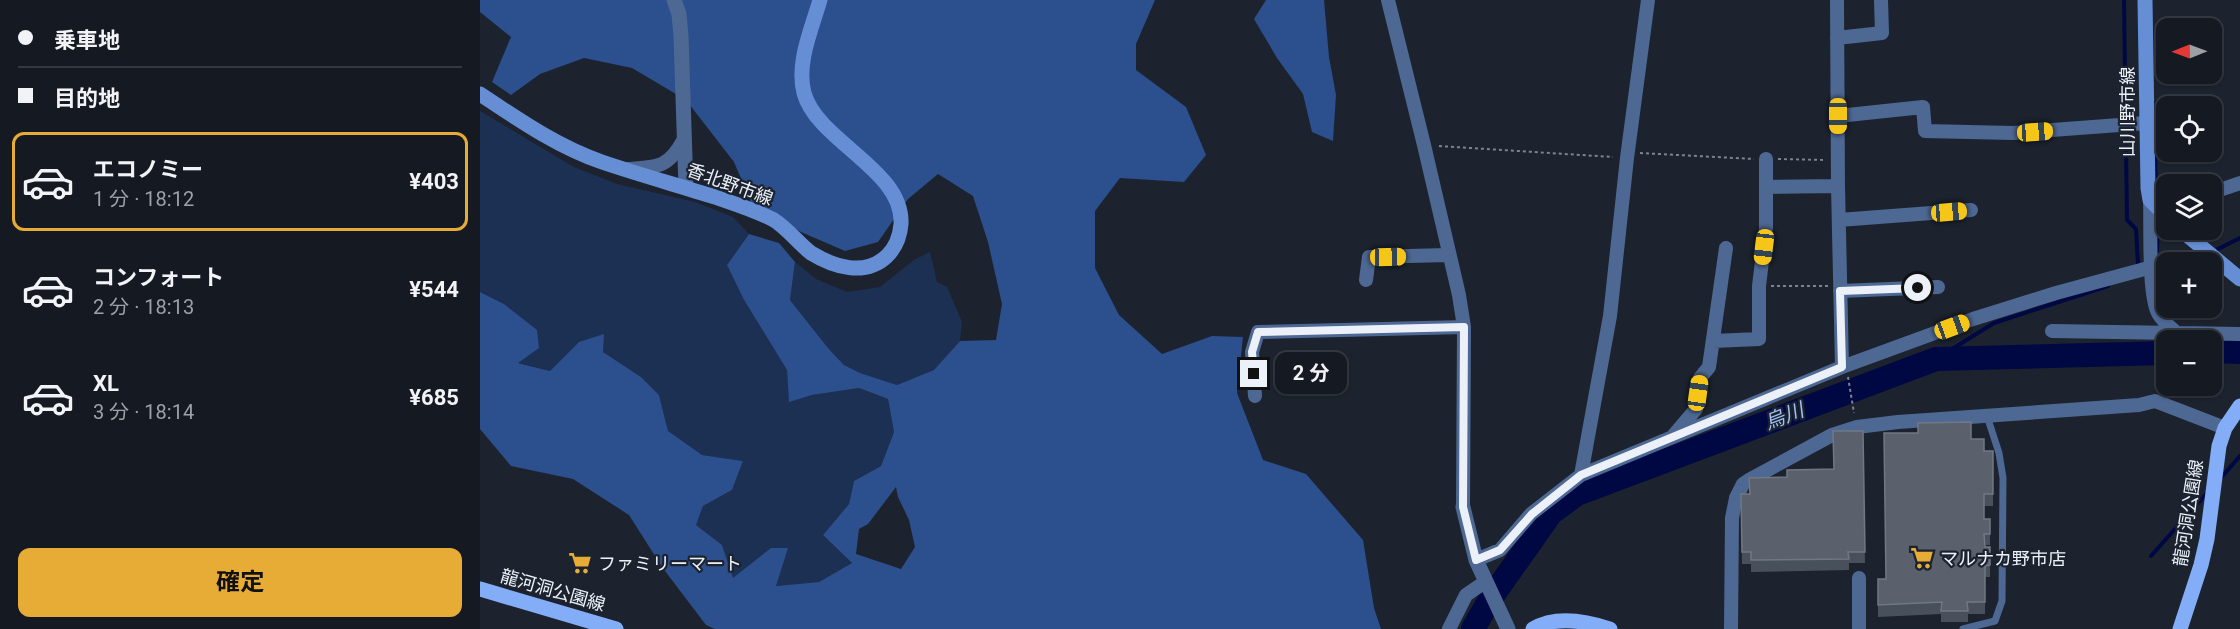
<!DOCTYPE html>
<html lang="ja">
<head>
<meta charset="utf-8">
<style>
  :root { --surface:#151a22; --page:#1e232a; --text:#f1f3f6; --muted:#9da1a5; --line:#343840; --accent:#e6ac36 }
  body { margin:0; font-family:Roboto,"Noto Sans JP",sans-serif; background:var(--page); color:var(--text); height:100vh; display:flex; flex-direction:column; font-size:22px; white-space:nowrap }
  * { box-sizing:border-box; margin:0 }
  p { font-size:20px; color:var(--muted) }
  .icon { flex:none; width:33px; height:33px; fill:none; stroke:currentColor; stroke-width:2; stroke-linecap:round; stroke-linejoin:round }
  .map { position:relative; flex:1; overflow:hidden }
  .details { display:flex; flex-direction:column; background:var(--surface); width:480px }
  .details>* { flex:none }
  .banner { display:grid; align-content:center; height:132px; padding:0 18px; background:var(--surface) }
  .needle { width:39px; rotate:269deg }
  .buttons { position:absolute; left:1676px; top:18px; display:grid; gap:12px }
  .buttons a { display:grid; place-items:center; width:66px; height:66px; border-radius:12px; background:var(--surface); box-shadow:0 2px 4px #0004,0 0 0 2px var(--line); font-size:30px }
  .end { position:absolute; width:27px; height:27px; margin:-14px; border:8px solid #ecf1f9; background:#111; box-shadow:0 0 0 3px #111 }
  .from { border-radius:50% }
  .bubble { position:absolute; height:42px; border-radius:12px; background:var(--surface); box-shadow:0 2px 4px #0004,0 0 0 2px var(--line); font-size:20px; font-weight:700; line-height:42px; text-align:center }
  .car { position:absolute; width:18px; height:36px; margin:-18px -9px; border-radius:8px; box-shadow:0 0 4px 2px #0007; background:linear-gradient(#f5c518 24%,#345 0 40%,#f5c518 0 76%,#345 0 86%,#f5c518 0) }
  .banner b { display:flex; align-items:center; gap:21px; height:57px; font-size:22px }
  .banner b+b { border-top:2px solid var(--line) }
  .banner i { width:15px; height:15px; background:var(--text) }
  ul { padding:0; list-style:none }
  li { display:flex; align-items:center; gap:18px; height:99px; margin:0 12px 9px; padding:0 6px; border:3px solid transparent; border-radius:12px }
  li div { flex:1 }
  li b { display:block; font-size:22px }
  li em { font-style:normal; font-weight:700 }
  li.selected { border-color:var(--accent) }
  li>.icon { width:54px; height:54px; stroke-width:1.5 }
  .cta { display:flex; gap:12px; margin-top:auto; padding:12px 18px }
  .cta a { flex:1; height:69px; border-radius:12px; background:var(--accent); color:#111; font-size:24px; font-weight:700; line-height:69px; text-align:center }
  main { display:flex; flex:1; min-height:0 }
  .map>svg:first-child { display:block }
  .green { fill:#1c3053 }
  .forest { fill:#2c4f8d; fill-rule:evenodd }
  .lines { fill:none; stroke-linecap:round; stroke-linejoin:round }
  .stream { stroke:#000843; stroke-width:4 }
  .river { stroke:#000843; stroke-width:24 }
  .path { stroke:#7e848e; stroke-width:2; stroke-dasharray:3 3; stroke-linecap:butt }
  .service { stroke:#4e6894; stroke-width:7 }
  .minor { stroke:#4e6894; stroke-width:14 }
  .tertiary { stroke:#4e6894; stroke-width:15 }
  .secondary { stroke:#658ed5; stroke-width:15 }
  .primary { stroke:#83adf6; stroke-width:15 }
  .wall { fill:#48505c }
  .building { fill:#5a616d; stroke:#717883; stroke-width:1.5 }
  .route { stroke:#ecf1f9; stroke-width:8 }
  .labels { text-anchor:middle; dominant-baseline:central; stroke-width:4.5; stroke-linejoin:round; paint-order:stroke }
  .street-label { font-size:18px; fill:#ecf1f9; stroke:#1c232e }
  .poi-label { font-size:18px; fill:#ecf1f9; stroke:#1c232e; text-anchor:start }
  .water-label { font-size:20px; font-style:italic; fill:#a1c0f6; stroke:#1c232e }
</style>
</head>
<body>
<main>
<section class="details">
<div class="banner">
<b><i class="from"></i>乗車地</b>
<b><i></i>目的地</b>
</div>
<ul>
<li class="selected"><svg class="icon" aria-label="car" viewBox="0 0 24 24"><path d="M5 17H2v-5l4-1 3-4h7l3 4 3 1v5h-3M9 17h6M6 11h13"/><circle cx="7" cy="17" r="2"/><circle cx="17" cy="17" r="2"/></svg><div><b>エコノミー</b><p>1 分 · 18:12</p></div><em>¥403</em></li>
<li><svg class="icon" aria-label="car" viewBox="0 0 24 24"><path d="M5 17H2v-5l4-1 3-4h7l3 4 3 1v5h-3M9 17h6M6 11h13"/><circle cx="7" cy="17" r="2"/><circle cx="17" cy="17" r="2"/></svg><div><b>コンフォート</b><p>2 分 · 18:13</p></div><em>¥544</em></li>
<li><svg class="icon" aria-label="car" viewBox="0 0 24 24"><path d="M5 17H2v-5l4-1 3-4h7l3 4 3 1v5h-3M9 17h6M6 11h13"/><circle cx="7" cy="17" r="2"/><circle cx="17" cy="17" r="2"/></svg><div><b>XL</b><p>3 分 · 18:14</p></div><em>¥685</em></li>
</ul>
<div class="cta"><a>確定</a></div>
</section>
<div class="map">
<svg width="1760" height="629" viewBox="0 0 1760 629">
  <rect width="100%" height="100%" fill="#1c232e"/>
  <path class="green" d="M0,111L94,167L137,184L215,202L253,217L269,234L247,265L264,300L307,370L309,401L332,395L379,388L408,399L414,432L401,466L374,481L369,504L343,535L372,563L339,582L296,586L253,579L242,545L216,525L223,506L252,490L263,461L222,455L212,449L188,431L179,395L161,377L123,352L99,342L70,371L37,362L24,304L0,292Z
    M450,252L457,282L467,287L482,322L480,341L455,370L417,385L380,373L364,365L348,348L310,300L315,262L336,279L367,292L400,287L434,260Z"/>
  <path class="forest" d="M0,0H675L656,44V70L706,107L726,155L704,182L640,178L615,211V268L639,315L682,354L732,336L763,337L757,393L783,460L826,474L883,540L894,608L901,629H235L226,625L182,567L149,515L93,479L31,466L0,429V292L24,304L57,330L59,348L38,363L70,371L99,342L124,334L123,352L161,377L179,395L188,431L222,455L263,461L252,490L223,506L216,525L242,545L253,578L291,548H308L296,586L339,582L372,563L343,535L369,504L374,481L401,466L414,432L408,399L379,388L332,395L309,402L307,370L264,300L247,265L269,234L299,243L315,262L310,300L348,348L364,365L380,373L417,385L454,370L480,341L516,340L522,304L508,242L493,196L458,174L428,199L398,242L365,251L321,232L271,202L254,162L206,100L152,68L104,58L60,74L31,95L12,82L31,37L0,12ZM416,487L418,497L429,520L435,547L421,569L376,554L379,529L388,524Z
    M786,0H844L849,57L856,95L853,141L832,132L823,94L797,58L774,19Z"/>
  <g class="lines">
    <path class="stream" d="M1644,0L1647,220L1656,229L1658,264
      M1674,103L1676,194
      M1738,249L1760,238
      M1677,251L1678,222
      M1700,262L1718,256
      M1677,268V271L1686,268
      M1456,359L1514,323L1628,286
      M1739,480L1760,456
      M1671,556L1728,492"/>
    <path class="river" d="M1731,351L1760,352
      M993,629L1009,601L1071,513L1097,494L1456,359L1686,353"/>
    <path class="path" d="M959,146L1133,157
      M1160,153L1274,159
      M1298,159L1346,160
      M1291,286H1348
      M1368,377L1374,413"/>
    <path class="service" d="M1483,629L1515,621L1522,601L1523,478L1519,453L1507,416"/>
    <path class="minor" d="M908,0L944,145L979,295L984,327L983,507
      M1357,0L1358,186L1362,367
      M1357,38L1402,33L1401,0
      M1358,116L1443,107L1445,131L1533,133L1666,123
      M148,169C179,167 189,167 204,139
      M1286,187L1358,186
      M1731,193L1760,183
      M1670,200C1671,225 1668,294 1678,313C1683,322 1691,328 1698,334
      M1359,220L1491,210
      M886,280L889,257L968,255
      M1360,291L1458,287
      M1572,331L1760,334
      M1233,341L1279,339V286L1286,228V159
      M775,396L772,352L778,332L984,327
      M1193,436L1216,409L1220,378L1229,367L1246,248
      M1101,475L1130,316L1147,158L1168,0
      M996,560L1020,550L1051,514L1101,475L1362,367L1493,319L1576,293L1672,267
      M969,629L986,595L1005,582
      M1251,629L1252,518L1256,498L1263,484L1269,480L1352,435L1377,427L1418,422L1659,405L1675,401L1745,428
      M1379,629V578"/>
    <path class="tertiary" d="M194,0L199,14L201,36L206,188
      M983,507L996,560L1028,629"/>
    <path class="secondary" d="M1665,0L1668,188L1670,200L1686,216
      M0,94C39,120 78,147 122,162C160,175 197,185 235,197C255,204 275,210 294,220C308,229 318,243 331,253C354,267 385,277 407,256C416,247 420,237 421,224C424,170 337,141 324,93C316,63 332,28 340,0
      M1701,230L1760,279"/>
    <path class="primary" d="M0,589L136,629
      M1053,629C1076,615 1106,621 1130,629
      M1700,629L1721,565L1727,539L1739,446L1745,428L1760,406"/>
  </g>
  <path class="wall" d="M1383,431L1385,563H1369V570L1271,572V564H1262L1261,494H1269L1307,477L1354,469Z
    M1491,439L1504,451L1513,494V506H1504V519H1510V545H1505L1510,565V577H1505V614H1488V622H1461V614L1398,617V579H1406Z"/>
  <path class="building" d="M1491,422V439H1504V451H1513V494H1504V519H1510V534H1504L1505,547H1510V565L1505,566V602H1487L1488,611H1461L1462,602L1398,605V579H1406L1404,433H1438V423Z
    M1353,431H1383L1385,552H1368L1369,559L1271,560V552H1262L1261,494H1270L1269,478L1307,477V470L1354,469Z"/>
  <g class="lines">
    <path class="route" d="M774,374L772,352L778,332L984,327L983,507L996,560L1020,550L1052,514L1101,475L1362,367L1360,291L1438,288"/>
  </g>
  <defs>
    <g id="supermarket-bare" transform="scale(1.8)"><path d="M-6-5.5h2.5l.6 2H6L4.5 2H-2.5L-4.4-4H-6ZM-1.5 3.2a1.3 1.3 0 1 0 .1 0ZM3 3.2a1.3 1.3 0 1 0 .1 0Z" fill="#e6ac36" stroke="#1c232e" stroke-width="2.5" paint-order="stroke"/></g>
  </defs>
  <g fill-rule="evenodd">
    <use href="#supermarket-bare" x="1442" y="558"/>
    <use href="#supermarket-bare" x="100" y="563"/>
  </g>
  <g class="labels">
    <g class="street-label">
      <text transform="translate(1647 112) rotate(-90)">山川野市線</text>
      <text transform="translate(250 184) rotate(20)">香北野市線</text>
      <text transform="translate(1708 513) rotate(-81)">龍河洞公園線</text>
      <text transform="translate(73 590) rotate(16)">龍河洞公園線</text>
    </g>
    <g class="poi-label">
      <text x="1460" y="558">マルナカ野市店</text>
      <text x="118" y="563">ファミリーマート</text>
    </g>
    <g class="water-label">
      <text transform="translate(1304 416) rotate(-21)">烏川</text>
    </g>
  </g>
</svg>
<div class="buttons">
<a><svg class="needle" viewBox="-14 -14 28 28"><path d="M0-13l5 13h-10z" fill="#e53935"/><path d="M0 13l5-13h-10z" fill="#9da1a5"/></svg></a>
<a><svg class="icon" aria-label="locate" viewBox="0 0 24 24"><circle cx="12" cy="12" r="6"/><path d="M12 2v4M12 18v4M2 12h4M18 12h4"/></svg></a>
<a><svg class="icon" aria-label="layers" viewBox="0 0 24 24"><path d="M12 4l9 5-9 5-9-5zM3 14l9 5 9-5"/></svg></a>
<a>+</a>
<a>−</a>
</div>
<i class="end from" style="left:1438px;top:288px"></i>
<i class="end" style="left:774px;top:374px"></i>
<div class="bubble" style="left:795px;top:352px;width:72px">2 分</div>
<i class="car" style="left:1358px;top:116px;rotate:180deg"></i>
<i class="car" style="left:1555px;top:132px;rotate:86deg"></i>
<i class="car" style="left:1469px;top:212px;rotate:85deg"></i>
<i class="car" style="left:1284px;top:247px;rotate:187deg"></i>
<i class="car" style="left:908px;top:257px;rotate:89deg"></i>
<i class="car" style="left:1472px;top:327px;rotate:70deg"></i>
<i class="car" style="left:1218px;top:393px;rotate:8deg"></i>
</div>
</main>
</body>
</html>
